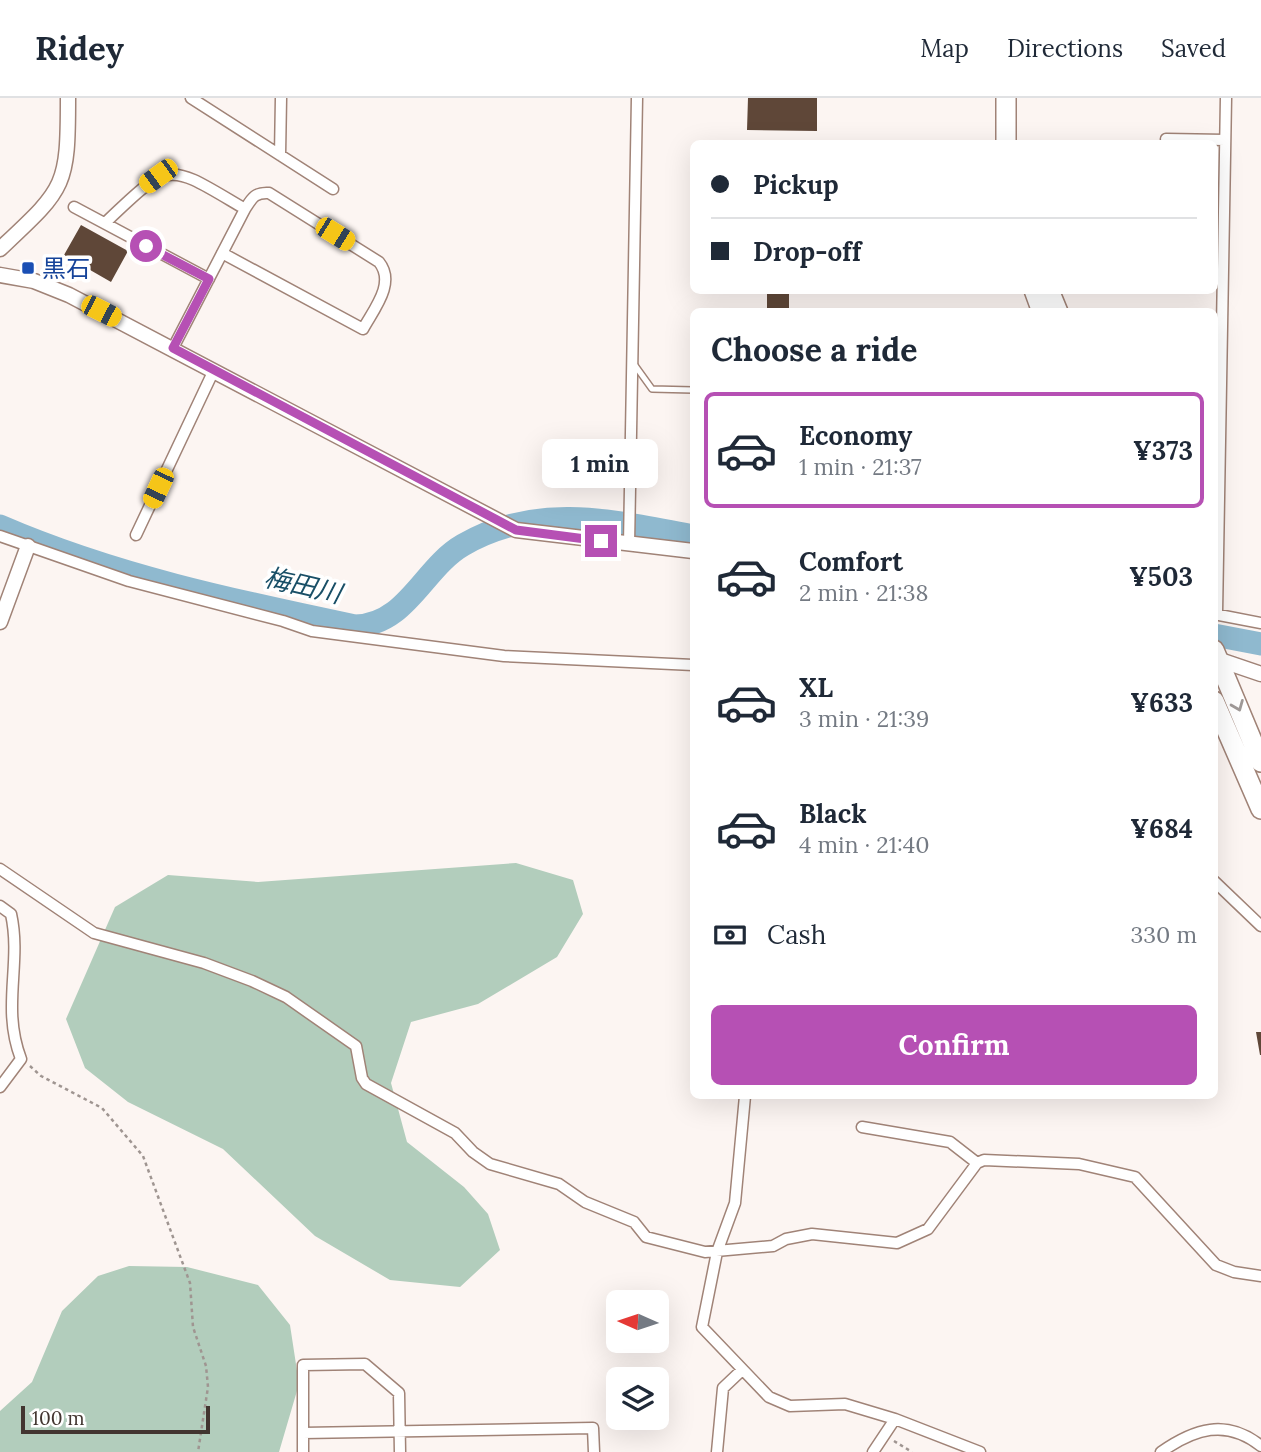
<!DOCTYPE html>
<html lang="en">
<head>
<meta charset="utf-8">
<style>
  :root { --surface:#fff; --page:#f2f2f3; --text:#1f2937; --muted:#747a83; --line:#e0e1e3; --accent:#b650b4 }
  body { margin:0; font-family:Lora,"Noto Sans JP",serif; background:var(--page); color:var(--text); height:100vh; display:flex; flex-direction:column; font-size:26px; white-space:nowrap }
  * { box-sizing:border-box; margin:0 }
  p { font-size:23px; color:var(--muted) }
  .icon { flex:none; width:38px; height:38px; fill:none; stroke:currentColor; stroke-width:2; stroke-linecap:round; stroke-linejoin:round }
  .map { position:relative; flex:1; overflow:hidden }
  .panel { position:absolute; left:690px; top:210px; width:528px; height:791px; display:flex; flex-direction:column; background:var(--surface); border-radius:10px; box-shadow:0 7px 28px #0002 }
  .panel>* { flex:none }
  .guide { position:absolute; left:690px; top:42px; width:528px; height:154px; border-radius:10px; box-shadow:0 7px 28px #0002; display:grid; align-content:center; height:154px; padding:0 21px; background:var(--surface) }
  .needle { width:46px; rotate:273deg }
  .fabs { position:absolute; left:606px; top:1192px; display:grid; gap:14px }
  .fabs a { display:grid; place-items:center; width:63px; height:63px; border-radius:10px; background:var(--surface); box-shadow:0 7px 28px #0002; font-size:35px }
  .scale { position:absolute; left:21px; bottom:18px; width:189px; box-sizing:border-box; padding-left:7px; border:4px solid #423530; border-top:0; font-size:19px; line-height:24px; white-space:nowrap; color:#423530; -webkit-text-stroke:5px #fff; paint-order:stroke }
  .end { position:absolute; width:32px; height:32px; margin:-16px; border:9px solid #b650b4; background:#fff; box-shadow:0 0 0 4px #fff }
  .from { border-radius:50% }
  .bubble { position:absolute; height:49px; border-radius:10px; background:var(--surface); box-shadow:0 7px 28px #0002; font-size:23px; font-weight:800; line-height:49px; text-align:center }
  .car { position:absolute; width:21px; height:42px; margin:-21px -10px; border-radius:9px; box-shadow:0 0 5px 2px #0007; background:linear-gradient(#f5c518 24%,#345 0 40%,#f5c518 0 76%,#345 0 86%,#f5c518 0) }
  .guide b { display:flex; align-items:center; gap:24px; height:66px; font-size:26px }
  .guide b+b { border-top:2px solid var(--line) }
  .guide i { width:18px; height:18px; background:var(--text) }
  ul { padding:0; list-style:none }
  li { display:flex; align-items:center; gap:21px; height:116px; margin:0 14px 10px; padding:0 7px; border:4px solid transparent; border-radius:10px }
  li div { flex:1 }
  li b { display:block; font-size:26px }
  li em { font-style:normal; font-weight:800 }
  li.active { border-color:var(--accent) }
  li>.icon { width:63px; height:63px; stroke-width:1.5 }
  h2 { padding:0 21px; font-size:32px; line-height:84px }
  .pay { display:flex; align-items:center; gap:18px; height:77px; padding:0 21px; font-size:26px }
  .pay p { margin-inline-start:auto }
  .primary-button { display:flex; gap:14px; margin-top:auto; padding:14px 21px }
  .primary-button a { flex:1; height:80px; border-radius:10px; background:var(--accent); color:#fff; font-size:28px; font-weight:800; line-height:80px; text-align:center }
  header { display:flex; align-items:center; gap:42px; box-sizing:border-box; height:98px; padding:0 35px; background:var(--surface); border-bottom:2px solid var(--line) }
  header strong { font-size:33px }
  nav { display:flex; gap:38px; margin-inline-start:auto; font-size:24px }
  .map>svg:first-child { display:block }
  .green { fill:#b2cdbc }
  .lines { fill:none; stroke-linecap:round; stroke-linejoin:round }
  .river { stroke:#8fb9cf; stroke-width:23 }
  .building { fill:#5f4738 }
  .service-casing { stroke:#a08377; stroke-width:8 }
  .minor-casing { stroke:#a08377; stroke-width:13 }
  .tertiary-casing { stroke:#a08377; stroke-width:17 }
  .trunk-casing { stroke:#a08377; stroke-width:22 }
  .path { stroke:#9f9591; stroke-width:2.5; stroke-dasharray:3.5 3.5; stroke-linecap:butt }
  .service { stroke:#fff; stroke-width:5 }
  .minor { stroke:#fff; stroke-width:10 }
  .tertiary { stroke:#fff; stroke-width:14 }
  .trunk { stroke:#fff; stroke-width:19 }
  .oneway { stroke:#a09a98 }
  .route { stroke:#b650b4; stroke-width:9 }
  .transit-dot { fill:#1a4fb4; stroke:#fff; stroke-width:2.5 }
  .labels { text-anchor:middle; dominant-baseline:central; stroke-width:7; stroke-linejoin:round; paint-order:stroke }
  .transit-label { font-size:24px; fill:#164399; stroke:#fff; text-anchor:start }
  .water-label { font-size:26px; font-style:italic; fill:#194f67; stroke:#fff }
</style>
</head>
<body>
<header>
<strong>Ridey</strong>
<nav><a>Map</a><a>Directions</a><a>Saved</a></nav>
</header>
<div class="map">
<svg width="1261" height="1354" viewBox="0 0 1261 1354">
  <rect width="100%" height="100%" fill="#fcf5f2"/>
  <path class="green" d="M516,765L573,782L583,816L557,859L478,906L411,924L391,985L407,1044L464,1089L488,1116L500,1152L460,1189L390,1182L315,1138L223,1051L128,1004L85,970L66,921L115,809L168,777L258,784Z
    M129,1168L187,1169L258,1187L290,1227L299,1286L279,1354H0V1313L32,1284L62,1213L98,1178Z"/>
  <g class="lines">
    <path class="river" d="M0,428C113,477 235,503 355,528C407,527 423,470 463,447C536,404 615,423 693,438
      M1214,537L1261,546"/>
  </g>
  <path class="building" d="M748,0H817V33L747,32Z
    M81,127L128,153L111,184L64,157Z
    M767,192H789V214H767Z
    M1256,934H1261V957H1260Z"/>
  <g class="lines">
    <g class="service-casing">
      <path id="service" d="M634,266L652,291L693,292"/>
    </g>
    <g class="minor-casing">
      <path id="minor" d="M191,0L333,91
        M1166,41L1225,42
        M280,57L281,0
        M74,109L209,181
        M105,125C172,61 167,65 245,111
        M173,250L245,111C252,100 255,94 269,95L379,164C396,185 374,211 363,231L222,155
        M136,437L214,272
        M0,438L129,483L283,523L312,533L504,558L693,567
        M629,446L637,0
        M1217,515L1226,0
        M1214,516L1261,525
        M0,771L94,835L204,865L252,883L286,899L356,948L362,980L366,986L455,1035L473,1054L490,1066L559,1086L585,1104L634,1124L646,1139L705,1154L773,1148L786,1141L812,1136L897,1145L928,1131L977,1065L984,1062L1079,1066L1135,1079L1216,1167L1234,1174L1261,1178
        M1214,783L1261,828
        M0,808L11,816C22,866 1,909 21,961L0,989
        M745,998L735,1105L717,1154L702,1229L769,1299L790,1308L845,1306L895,1321L980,1354
        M862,1029L950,1044L977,1065
        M303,1335L593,1330L594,1354
        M303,1354V1267L365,1266L399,1295L400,1354
        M717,1354L723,1290L742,1272
        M873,1354L895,1321
        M1161,1354C1194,1331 1226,1320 1261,1348"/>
    </g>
    <g class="tertiary-casing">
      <path id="tertiary" d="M0,151C65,90 68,90 68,0
        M0,177L34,183L69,197L516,432L693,453
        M0,524L28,448
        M1214,560L1261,576"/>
    </g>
    <g class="trunk-casing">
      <path id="trunk" d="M1006,46V0
        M1034,192L1042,214
        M1049,192L1058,214
        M1214,552L1261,664
        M1214,603L1261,711"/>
    </g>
    <path class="path" d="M30,968L41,978L102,1010L143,1058L190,1185L193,1229L206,1268L208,1289L198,1354
      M894,1343L912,1354"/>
    <use href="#service" class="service"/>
    <use href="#minor" class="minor"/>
    <use href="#tertiary" class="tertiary"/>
    <use href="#trunk" class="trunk"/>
  </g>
  <defs><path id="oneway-chevron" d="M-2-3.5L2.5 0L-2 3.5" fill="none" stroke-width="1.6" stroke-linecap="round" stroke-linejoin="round" transform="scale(1.75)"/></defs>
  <use class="oneway" href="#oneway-chevron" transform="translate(1238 608) rotate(68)"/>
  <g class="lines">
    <path class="route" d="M146,148L209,181L173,250L516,432L601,443"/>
  </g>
  <rect class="transit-dot" x="21" y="163" width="14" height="14" rx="3.5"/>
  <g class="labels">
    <g class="transit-label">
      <text x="42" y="170">黒石</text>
    </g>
    <g class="water-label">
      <text transform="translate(303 487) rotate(13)">梅田川</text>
    </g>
  </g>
</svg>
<div class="fabs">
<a><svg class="needle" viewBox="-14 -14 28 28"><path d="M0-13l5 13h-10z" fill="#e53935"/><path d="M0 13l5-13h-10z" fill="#747a83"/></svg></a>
<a><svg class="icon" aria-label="layers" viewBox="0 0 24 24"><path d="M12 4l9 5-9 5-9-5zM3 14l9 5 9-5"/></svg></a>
</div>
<div class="scale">100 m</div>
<i class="end from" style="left:146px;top:148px"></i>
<i class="end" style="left:601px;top:443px"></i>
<div class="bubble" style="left:542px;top:341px;width:116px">1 min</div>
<i class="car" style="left:158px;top:78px;rotate:234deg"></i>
<i class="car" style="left:335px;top:136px;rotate:122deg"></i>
<i class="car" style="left:101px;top:213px;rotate:117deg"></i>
<i class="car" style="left:158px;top:390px;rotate:205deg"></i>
<div class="guide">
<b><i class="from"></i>Pickup</b>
<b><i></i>Drop-off</b>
</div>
<section class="panel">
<h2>Choose a ride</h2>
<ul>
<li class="active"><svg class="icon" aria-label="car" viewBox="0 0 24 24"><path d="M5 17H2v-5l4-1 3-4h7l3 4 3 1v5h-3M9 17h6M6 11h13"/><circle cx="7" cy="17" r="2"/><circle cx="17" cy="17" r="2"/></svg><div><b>Economy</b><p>1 min · 21:37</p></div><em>¥373</em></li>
<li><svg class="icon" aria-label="car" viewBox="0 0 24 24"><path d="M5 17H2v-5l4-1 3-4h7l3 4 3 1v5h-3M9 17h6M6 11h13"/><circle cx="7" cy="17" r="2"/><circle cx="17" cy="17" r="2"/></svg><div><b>Comfort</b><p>2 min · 21:38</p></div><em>¥503</em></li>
<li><svg class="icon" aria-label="car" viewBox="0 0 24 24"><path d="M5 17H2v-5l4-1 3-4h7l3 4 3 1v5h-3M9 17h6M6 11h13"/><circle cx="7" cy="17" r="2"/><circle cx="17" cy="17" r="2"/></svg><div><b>XL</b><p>3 min · 21:39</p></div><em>¥633</em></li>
<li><svg class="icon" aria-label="car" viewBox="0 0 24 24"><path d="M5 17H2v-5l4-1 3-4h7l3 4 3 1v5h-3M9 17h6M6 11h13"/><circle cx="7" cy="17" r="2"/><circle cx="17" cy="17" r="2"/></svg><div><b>Black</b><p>4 min · 21:40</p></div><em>¥684</em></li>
</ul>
<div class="pay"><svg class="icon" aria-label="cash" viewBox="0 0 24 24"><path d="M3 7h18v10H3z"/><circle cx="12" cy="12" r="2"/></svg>Cash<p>330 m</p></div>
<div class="primary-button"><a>Confirm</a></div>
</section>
</div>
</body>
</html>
